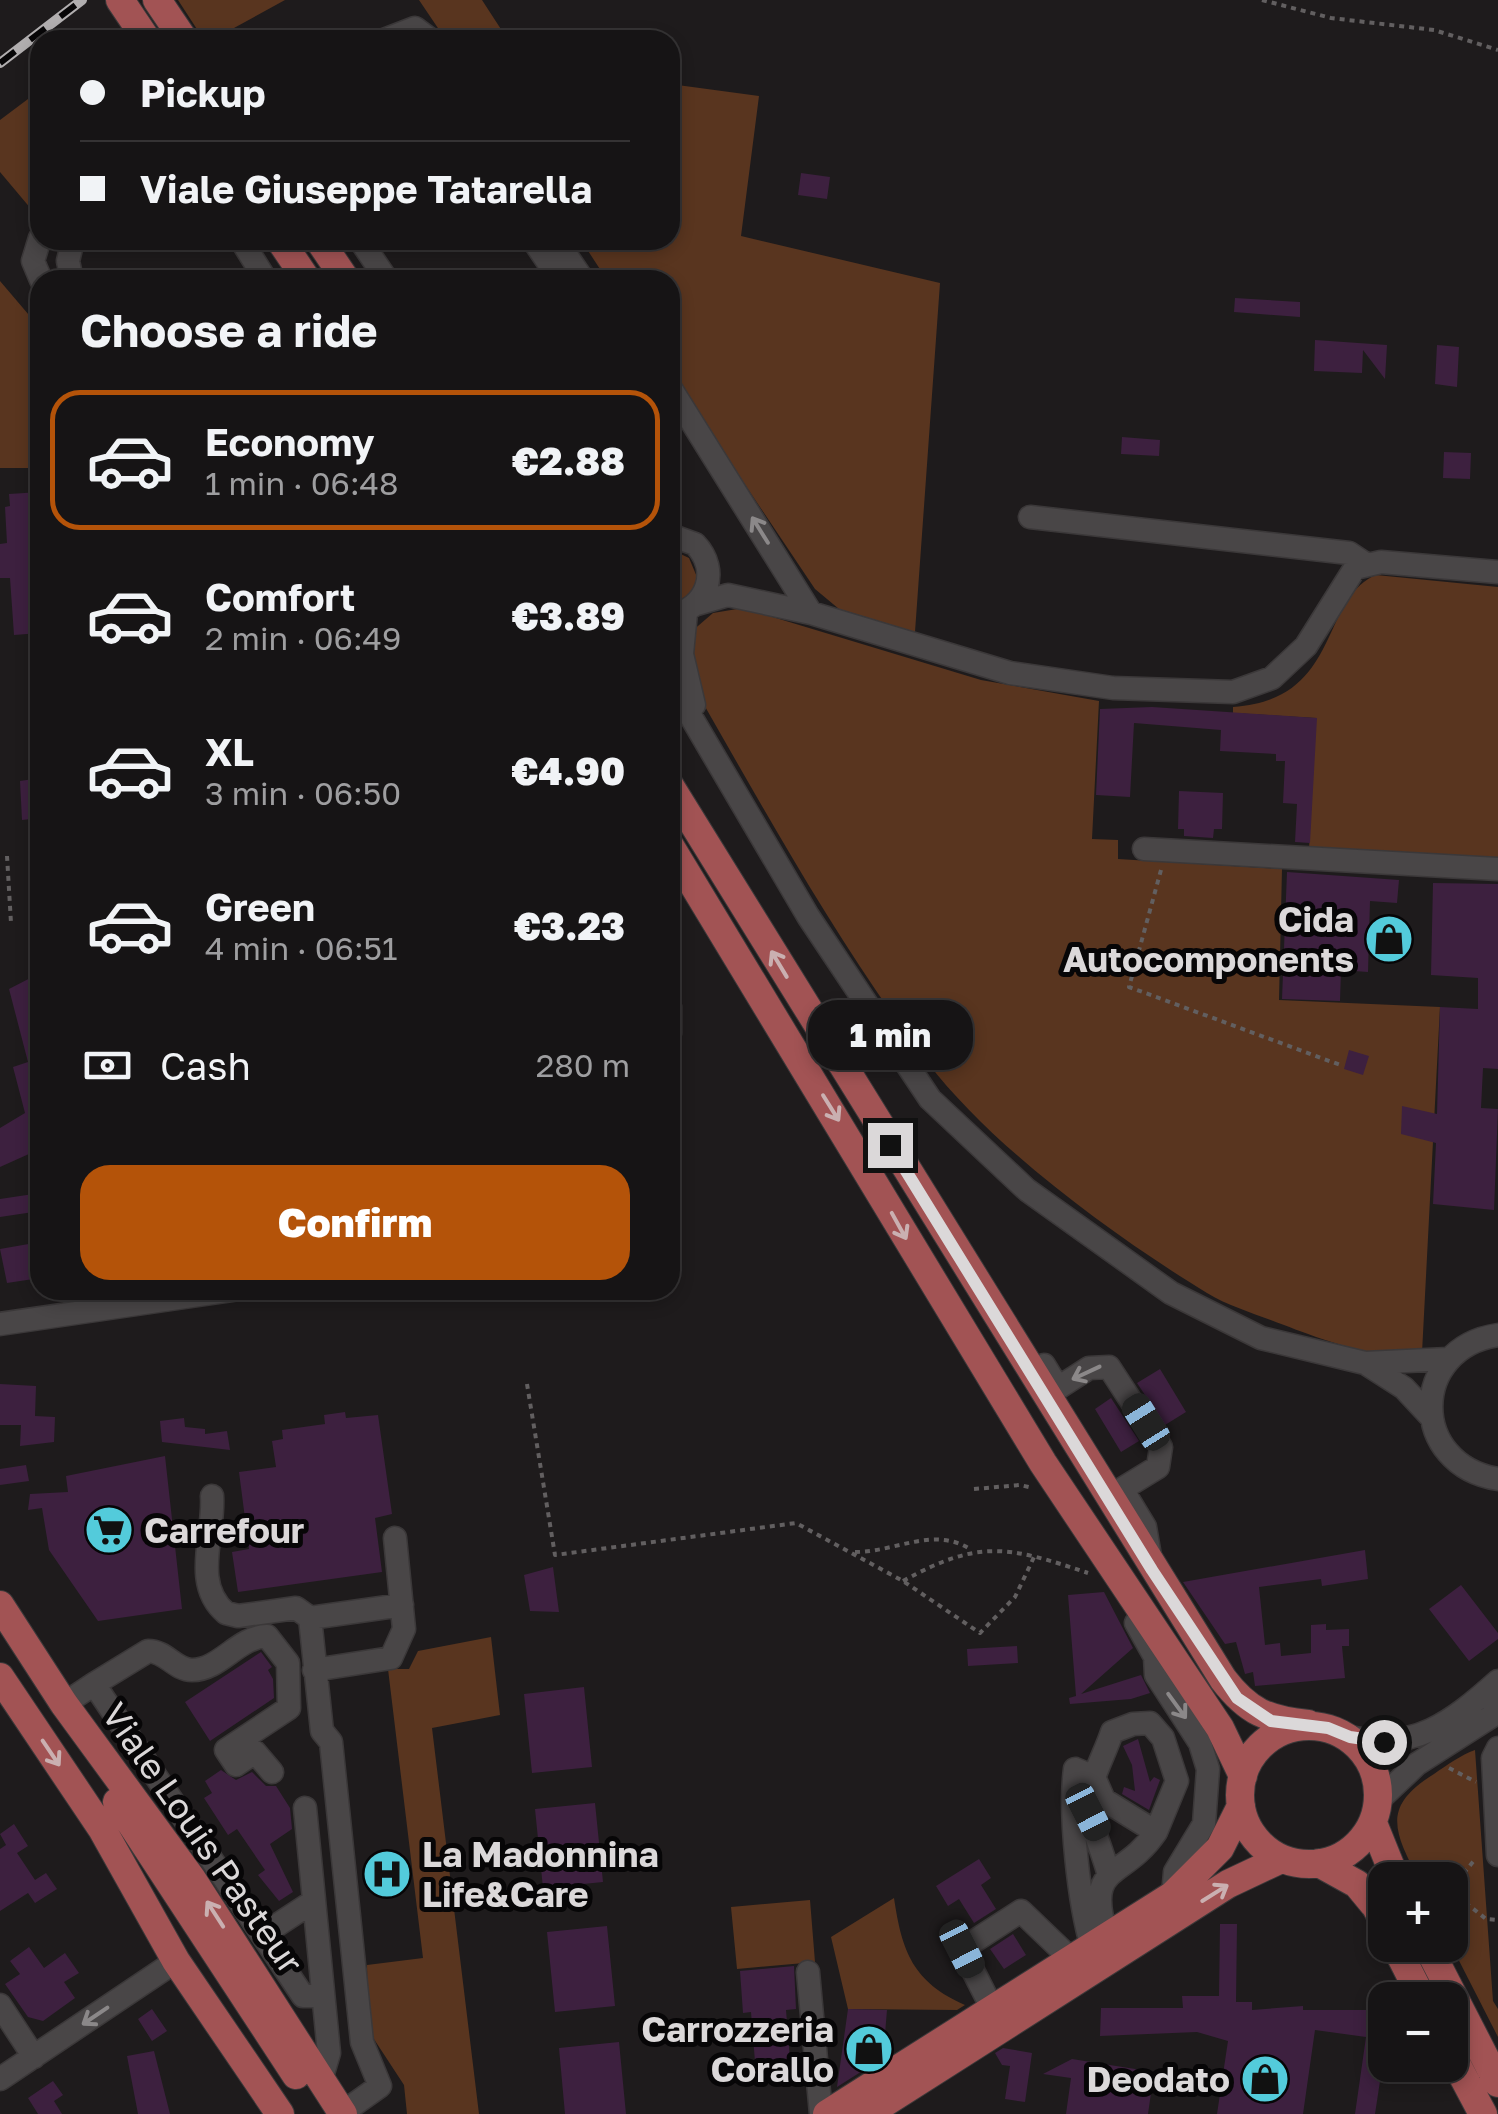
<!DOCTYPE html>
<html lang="en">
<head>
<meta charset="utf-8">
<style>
  :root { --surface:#161415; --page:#1f1d1e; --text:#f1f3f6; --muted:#9e9ea0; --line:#353334; --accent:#b45309 }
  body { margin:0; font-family:"Golos Text",sans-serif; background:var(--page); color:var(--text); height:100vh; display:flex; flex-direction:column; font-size:38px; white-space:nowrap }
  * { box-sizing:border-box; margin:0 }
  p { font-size:32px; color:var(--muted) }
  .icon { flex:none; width:55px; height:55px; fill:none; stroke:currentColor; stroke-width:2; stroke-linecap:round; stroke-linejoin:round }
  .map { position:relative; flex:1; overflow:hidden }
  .panel { position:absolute; left:30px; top:270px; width:650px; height:1030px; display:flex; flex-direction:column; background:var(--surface); border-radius:30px; box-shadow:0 5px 15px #0003,0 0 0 2px var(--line) }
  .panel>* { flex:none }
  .guide { position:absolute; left:30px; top:30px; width:650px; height:220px; border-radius:30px; box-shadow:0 5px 15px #0003,0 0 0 2px var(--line); display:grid; align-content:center; height:220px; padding:0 50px; background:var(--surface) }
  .buttons { position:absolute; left:1368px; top:1862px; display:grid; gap:20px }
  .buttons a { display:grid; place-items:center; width:100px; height:100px; border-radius:20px; background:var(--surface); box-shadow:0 5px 15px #0003,0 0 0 2px var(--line); font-size:50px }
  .end { position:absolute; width:45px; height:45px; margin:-22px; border:12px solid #dbd8d9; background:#111; box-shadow:0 0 0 5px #111 }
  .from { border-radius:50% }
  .bubble { position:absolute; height:70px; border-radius:30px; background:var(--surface); box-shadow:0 5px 15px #0003,0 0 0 2px var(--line); font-size:32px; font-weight:800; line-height:70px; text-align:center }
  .car { position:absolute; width:30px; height:60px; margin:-30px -15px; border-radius:12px; box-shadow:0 0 8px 2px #0007; background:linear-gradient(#222 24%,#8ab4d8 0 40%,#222 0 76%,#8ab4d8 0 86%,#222 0) }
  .guide b { display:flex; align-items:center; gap:35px; height:95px; font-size:38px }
  .guide b+b { border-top:2px solid var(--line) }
  .guide i { width:25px; height:25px; background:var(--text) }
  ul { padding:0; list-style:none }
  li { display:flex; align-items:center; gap:30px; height:140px; margin:0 20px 15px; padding:0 30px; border:5px solid transparent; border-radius:30px }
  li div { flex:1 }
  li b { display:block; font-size:38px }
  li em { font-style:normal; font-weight:800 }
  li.active { border-color:var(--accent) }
  li>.icon { width:90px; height:90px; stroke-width:1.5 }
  h2 { padding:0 50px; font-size:45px; line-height:120px }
  .pay { display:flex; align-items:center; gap:25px; height:110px; padding:0 50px; font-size:38px }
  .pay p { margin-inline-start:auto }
  .action { display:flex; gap:20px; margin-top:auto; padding:20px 50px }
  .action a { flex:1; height:115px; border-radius:30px; background:var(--accent); color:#fff; font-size:40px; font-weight:800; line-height:115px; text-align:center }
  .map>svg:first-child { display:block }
  .green { fill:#59351f }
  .building { fill:#3d203f }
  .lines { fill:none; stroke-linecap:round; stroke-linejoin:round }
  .minor-casing { stroke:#3b3839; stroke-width:25 }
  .major-casing { stroke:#3b3839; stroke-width:30 }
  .path { stroke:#625f60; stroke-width:4; stroke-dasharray:5 5; stroke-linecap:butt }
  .minor { stroke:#494647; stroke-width:22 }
  .major { stroke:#a25354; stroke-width:28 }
  .rail-casing { stroke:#b1aeaf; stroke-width:10 }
  .rail { stroke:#070607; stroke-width:6; stroke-dasharray:19; stroke-linecap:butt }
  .major-bridge-casing { stroke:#3b3839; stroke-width:30; stroke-linecap:butt }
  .major-bridge { stroke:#a25354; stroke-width:28 }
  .oneway { stroke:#8b8889 }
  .oneway2 { stroke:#cab0b1 }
  .route { stroke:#dbd8d9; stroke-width:12 }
  .labels { text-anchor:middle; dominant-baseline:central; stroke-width:10; stroke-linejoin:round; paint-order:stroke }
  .poi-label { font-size:35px; font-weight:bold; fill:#dbd8d9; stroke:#070607; text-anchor:end }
  .street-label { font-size:35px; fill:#dbd8d9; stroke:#070607 }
</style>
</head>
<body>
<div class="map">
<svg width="1498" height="2114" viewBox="0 0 1498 2114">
  <rect width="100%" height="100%" fill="#1e1b1c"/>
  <path class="green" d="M178,0H285L212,40H204Z
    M419,0H482L508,40H446Z
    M670,84L759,96L741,236L940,283L915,632L839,609L815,589L670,373V280H607L581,240H670Z
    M40,90V214L37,216L0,172V120Z
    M0,281L40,328V468H0Z
    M670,549L689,558L697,577L692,593L670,605Z
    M1376,575L1498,587V859L1309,849L1316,718L1233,713V707C1342,700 1319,599 1376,575Z
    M743,608L981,680L1099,701L1092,839L1118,840V859L1282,869L1279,1000L1440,1007L1422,1353C1390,1365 1317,1338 1284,1325C1259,1315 1230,1307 1207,1293C1115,1237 993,1148 928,1063C841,949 770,820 699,696L692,678L691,632L713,613Z
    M491,1637L500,1715L432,1728L479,2114H407L404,2085L368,2030L367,1965L423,1958L388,1669H409L418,1651Z
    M1475,1750L1493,2001L1498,2009V2037L1450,1943V1880H1419C1394,1831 1381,1807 1434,1774C1447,1765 1461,1755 1475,1750Z
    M894,1898C902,1952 913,1982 965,2005L957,2010L848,2009L831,1937Z
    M810,1900L815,1962L737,1969L731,1907Z"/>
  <path class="building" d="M801,173L830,177L827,199L798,195Z
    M1235,298L1300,302V317L1234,312Z
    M1315,340L1387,345L1385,379L1363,350L1362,373L1314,371Z
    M1437,345L1459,347L1457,387L1435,384Z
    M1122,437L1160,440L1159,456L1121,454Z
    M1444,452L1471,453L1470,479L1443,478Z
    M40,492V633L14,635L10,578H0V544L7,543L5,507L10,506L9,494Z
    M1152,707L1317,718L1310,843L1295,842L1297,804L1283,803L1285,761H1276V754L1220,751L1221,730L1134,723L1130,797L1096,795L1100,709Z
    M40,778V818L22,820L20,781Z
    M1179,791L1223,793L1222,829H1214L1213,838L1184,836V829H1178Z
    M1287,872L1399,880L1397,903L1370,901L1368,972L1341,970L1340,1001L1282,999Z
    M1433,883L1498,884V1069L1483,1068L1481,1108L1498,1109L1494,1210L1433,1204L1436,1143L1401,1134L1402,1106L1437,1114L1440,1007L1478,1009V978L1431,975Z
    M40,973V1149L0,1167V1128L25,1113L13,1067L28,1062L9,989Z
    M1349,1050L1369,1056L1363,1075L1344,1069Z
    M40,1193V1211L0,1217V1199Z
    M40,1242V1278L7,1283L0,1249Z
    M1160,1369L1186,1412L1165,1425L1137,1383Z
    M0,1384L36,1386L35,1416L55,1417L54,1442L20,1446L21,1425H0Z
    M1111,1398L1139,1441L1121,1452L1095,1409Z
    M345,1412L346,1418L378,1415L392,1514L375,1518L382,1572L238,1592L232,1552L249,1549L239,1472L276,1467L272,1441L283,1439L282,1430L325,1424L324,1415Z
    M184,1418L185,1427L205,1429V1434L227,1431L230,1450L162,1442L160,1421Z
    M165,1456L182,1609L98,1621L49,1550L42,1508L28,1510L30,1494L68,1492L66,1476Z
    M26,1465L29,1481L0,1485V1469Z
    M1365,1550L1368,1579L1322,1586L1321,1579L1259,1587L1265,1645L1280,1643L1281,1656L1311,1653V1625L1326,1624V1630L1349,1629V1646H1342L1345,1678L1255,1686L1253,1672L1245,1674L1236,1642L1225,1644L1183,1582Z
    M553,1567L559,1612L530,1611L524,1575Z
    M1461,1585L1498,1633V1639L1469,1661L1429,1609Z
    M1104,1592L1133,1648L1081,1694L1141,1675L1150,1693L1131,1699L1070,1704L1069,1698L1076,1696L1068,1595Z
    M1017,1646L1018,1663L968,1666L967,1649Z
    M261,1652L272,1667L268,1670L273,1679L274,1698L210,1741L185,1702Z
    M584,1687L592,1767L532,1773L524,1694Z
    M1138,1739L1150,1782L1154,1777L1160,1780L1149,1810L1122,1794L1124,1787L1135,1791L1132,1765L1123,1746Z
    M221,1770L236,1780L252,1772L266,1786H276L290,1808L292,1829L270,1844L293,1892L279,1901L258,1875L265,1870L237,1829L228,1835L204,1798L212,1793L205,1781Z
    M595,1803L603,1882L543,1888L535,1809Z
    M14,1824L28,1846L17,1853L35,1880L46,1873L57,1889L35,1903L28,1893L0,1911V1849L6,1845L0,1834Z
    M979,1859L991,1878L981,1885L996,1909L974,1923L959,1899L948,1906L936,1886Z
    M1220,1924H1237L1236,2002H1252V2010L1303,2006V2010H1385V2048L1375,2114H1355L1366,2037L1315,2030L1303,2114H1217L1228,2041L1197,2032L1100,2036L1101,2008H1183L1182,1996H1219Z
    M607,1926L615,2006L555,2012L547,1932Z
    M1013,1934L1026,1955L1004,1969L990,1949Z
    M29,1947L44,1968L65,1953L79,1973L64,1982L75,1998L43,2021L28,2017L5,1984L20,1974L10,1961Z
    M794,1966L796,2009L786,2010L791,2071L756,2074L751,2012L743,2013L740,1971Z
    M152,2009L167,2031L152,2041L138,2019Z
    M848,2009L887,2010L884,2046L889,2054L837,2087Z
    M619,2042L626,2114H565L559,2048Z
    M1003,2048L1032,2053L1025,2102L1005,2099L1010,2066L1002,2065L995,2053Z
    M154,2051L170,2114H138L127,2056Z
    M1072,2059L1154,2072L1148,2114H1066L1071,2078L1043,2074Z
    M53,2081L63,2095L54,2101L62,2114H38L28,2098Z"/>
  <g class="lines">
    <g class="minor-casing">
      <path id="minor" d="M384,40L415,28L431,40
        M40,238L33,261L41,280
        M241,240L266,280
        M360,240L387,280
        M533,240L560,280
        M556,240L583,280
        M72,280L68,261L73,240
        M670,387L811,613
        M1030,517L1349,553L1367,565
        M670,535L695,544C721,571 707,609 670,616
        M697,604L728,595L811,613L1010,673L1113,688L1233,692L1272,678L1306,646L1355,568L1381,562L1498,572
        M686,612L682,654L694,705
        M670,681L808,916L930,1099L1027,1190L1171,1293L1261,1338L1365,1363L1448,1359
        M1144,849L1498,869
        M670,1007V1033
        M0,1324L233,1290
        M1498,1335C1409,1348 1409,1465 1498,1479
        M1365,1363L1404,1388L1431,1417
        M1044,1365L1058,1388L1089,1368L1109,1367L1161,1447L1158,1467L1122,1489L1145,1527L1150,1556
        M212,1496C215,1534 191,1584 226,1613L238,1616L296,1608L310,1618L402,1605
        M310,1618L322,1731L331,1742L362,2042L380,2086L342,2113
        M1136,1623L1155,1657L1156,1675L1200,1743L1208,1769L1204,1824L1175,1872L1173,1895
        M314,1670L391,1658L404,1629L395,1538
        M94,1684L148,1651C166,1651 175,1670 192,1670C220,1670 238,1637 267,1636L288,1663L289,1708L226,1750L236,1765L255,1752L272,1772
        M64,1704L94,1684L303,1996H323
        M1350,1737C1414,1752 1452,1722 1498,1681
        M1498,1748L1493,1758L1498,1855
        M1381,1798L1417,1764L1492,1716L1498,1704
        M305,1808L329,2053L321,2080
        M1108,1872C1104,1856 1090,1822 1089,1810C1087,1783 1104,1757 1112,1732L1133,1724L1150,1723L1163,1738L1177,1781L1156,1832
        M262,1935L314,1901
        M1092,1947C1079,1903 1069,1814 1075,1769L1094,1777L1104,1800L1156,1832C1122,1882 1084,1861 1107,1937
        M808,1972L821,2114
        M0,2005L34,2057
        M993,2010L962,1949L1021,1911L1071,1959
        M0,2079L176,1961"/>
    </g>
    <g class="major-casing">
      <path id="major" d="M120,0L147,40
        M157,0L184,40
        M280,240L307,280
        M319,240L346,280
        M670,786L1223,1679C1248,1712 1268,1720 1308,1724
        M670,846L1043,1463L1220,1728L1243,1776
        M0,1605L64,1704L192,1879L343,2114
        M0,1677L102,1829L176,1961L280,2114
        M1240 1795a69 69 0 1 1 138 0a69 69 0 1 1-138 0Z
        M117,1802L296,2075
        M1373,1823L1396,1880
        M1319,1863L1357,1884L1376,1907
        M1395,1945L1423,2000
        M1427,1945L1498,2083
        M1450,2052L1483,2114
        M827,2114L1173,1895L1220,1848L1241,1806
        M867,2114L1228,1884L1279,1860"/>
    </g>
    <path class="path" d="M1262,0L1331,18L1434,30L1498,50
      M7,856L11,923
      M1161,870L1129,987L1343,1066
      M252,1299L315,1290
      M527,1384L555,1555L796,1523L903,1581L980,1633L1015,1597L1035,1555
      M974,1489L1020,1485L1033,1488
      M855,1552C896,1552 933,1526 970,1549
      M903,1581C979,1539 1008,1546 1088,1573
      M1449,1768L1476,1782
      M1451,1889L1476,1858
      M1450,1890L1486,1919L1498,1920"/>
    <use href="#minor" class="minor"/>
    <use href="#major" class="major"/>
    <g class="rail-casing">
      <path id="rail" d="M0,63L82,0"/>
    </g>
    <use href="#rail" class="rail"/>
    <g class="major-bridge-casing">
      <path id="major-bridge" d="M1376,1907L1385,1924"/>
    </g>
    <use href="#major-bridge" class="major-bridge"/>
  </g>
  <defs><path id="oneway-shaft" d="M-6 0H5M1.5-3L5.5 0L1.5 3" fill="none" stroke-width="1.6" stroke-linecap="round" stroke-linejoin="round" transform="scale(2.5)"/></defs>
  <g class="oneway">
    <use href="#oneway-shaft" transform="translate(760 530) rotate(-122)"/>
    <use href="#oneway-shaft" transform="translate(1086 1373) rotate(155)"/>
    <use href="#oneway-shaft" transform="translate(1177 1706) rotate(54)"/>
    <use href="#oneway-shaft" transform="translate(95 2016) rotate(146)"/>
  </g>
  <g class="oneway2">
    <use href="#oneway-shaft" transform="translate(779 964) rotate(-121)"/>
    <use href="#oneway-shaft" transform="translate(831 1108) rotate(58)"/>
    <use href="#oneway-shaft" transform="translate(899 1226) rotate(61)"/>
    <use href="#oneway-shaft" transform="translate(51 1753) rotate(56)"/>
    <use href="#oneway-shaft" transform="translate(1215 1893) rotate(-32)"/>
    <use href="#oneway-shaft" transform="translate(215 1914) rotate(-123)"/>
  </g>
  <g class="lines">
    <path class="route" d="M890,1145L1152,1570L1237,1698L1271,1721L1328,1728L1350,1737L1384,1742"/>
  </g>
  <defs>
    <g id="shop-disc" transform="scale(2.5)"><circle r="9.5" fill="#53cbdb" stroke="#070607"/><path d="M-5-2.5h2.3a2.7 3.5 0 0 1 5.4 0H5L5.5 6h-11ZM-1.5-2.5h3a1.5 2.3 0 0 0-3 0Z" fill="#111"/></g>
    <g id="supermarket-disc" transform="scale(2.5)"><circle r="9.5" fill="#53cbdb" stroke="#070607"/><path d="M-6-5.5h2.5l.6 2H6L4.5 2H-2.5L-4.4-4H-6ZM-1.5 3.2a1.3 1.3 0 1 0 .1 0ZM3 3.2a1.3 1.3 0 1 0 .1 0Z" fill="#111"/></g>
    <g id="hospital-disc" transform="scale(2.5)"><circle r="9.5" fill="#53cbdb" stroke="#070607"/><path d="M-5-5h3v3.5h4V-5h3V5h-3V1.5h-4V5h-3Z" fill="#111"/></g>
  </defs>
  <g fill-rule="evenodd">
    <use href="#shop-disc" x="1389" y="939"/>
    <use href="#supermarket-disc" x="109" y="1530"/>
    <use href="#hospital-disc" x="387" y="1874"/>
    <use href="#shop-disc" x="869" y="2049"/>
    <use href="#shop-disc" x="1265" y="2079"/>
  </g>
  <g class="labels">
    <g class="poi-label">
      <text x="1354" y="919">Cida<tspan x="1354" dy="40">Autocomponents</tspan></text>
      <text x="144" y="1530" text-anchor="start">Carrefour</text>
      <text x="422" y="1854" text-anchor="start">La Madonnina<tspan x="422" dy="40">Life&amp;Care</tspan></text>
      <text x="834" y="2029">Carrozzeria<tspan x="834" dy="40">Corallo</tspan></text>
      <text x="1230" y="2079">Deodato</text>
    </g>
    <g class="street-label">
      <text transform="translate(203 1838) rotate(55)">Viale Louis Pasteur</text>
    </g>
  </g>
</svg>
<div class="buttons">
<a>+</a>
<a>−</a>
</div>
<i class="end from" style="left:1384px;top:1742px"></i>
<i class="end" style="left:890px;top:1145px"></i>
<div class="bubble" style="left:808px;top:1000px;width:165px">1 min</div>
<i class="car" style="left:1146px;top:1422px;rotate:328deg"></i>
<i class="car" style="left:1088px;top:1812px;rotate:153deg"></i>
<i class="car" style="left:962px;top:1949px;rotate:153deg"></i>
<div class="guide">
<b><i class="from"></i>Pickup</b>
<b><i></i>Viale Giuseppe Tatarella</b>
</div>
<section class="panel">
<h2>Choose a ride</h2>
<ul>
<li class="active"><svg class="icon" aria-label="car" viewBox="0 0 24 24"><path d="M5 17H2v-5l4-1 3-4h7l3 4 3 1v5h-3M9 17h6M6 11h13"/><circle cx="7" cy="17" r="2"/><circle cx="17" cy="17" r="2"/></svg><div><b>Economy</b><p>1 min · 06:48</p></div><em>€2.88</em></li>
<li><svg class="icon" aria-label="car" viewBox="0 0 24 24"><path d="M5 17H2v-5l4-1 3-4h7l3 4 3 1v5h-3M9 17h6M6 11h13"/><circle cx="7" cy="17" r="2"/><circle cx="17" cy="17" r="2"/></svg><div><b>Comfort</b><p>2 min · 06:49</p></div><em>€3.89</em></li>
<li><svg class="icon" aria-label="car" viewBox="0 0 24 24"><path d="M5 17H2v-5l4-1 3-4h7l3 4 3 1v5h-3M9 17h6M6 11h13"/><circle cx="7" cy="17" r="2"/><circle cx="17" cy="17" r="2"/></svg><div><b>XL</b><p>3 min · 06:50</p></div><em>€4.90</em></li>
<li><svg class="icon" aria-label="car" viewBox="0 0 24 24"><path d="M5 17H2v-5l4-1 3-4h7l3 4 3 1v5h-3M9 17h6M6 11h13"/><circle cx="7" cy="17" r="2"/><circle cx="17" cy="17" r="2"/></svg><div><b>Green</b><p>4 min · 06:51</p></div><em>€3.23</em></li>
</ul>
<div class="pay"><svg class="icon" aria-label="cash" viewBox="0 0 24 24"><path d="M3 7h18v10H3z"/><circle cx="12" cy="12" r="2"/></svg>Cash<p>280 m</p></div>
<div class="action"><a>Confirm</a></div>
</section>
</div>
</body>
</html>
